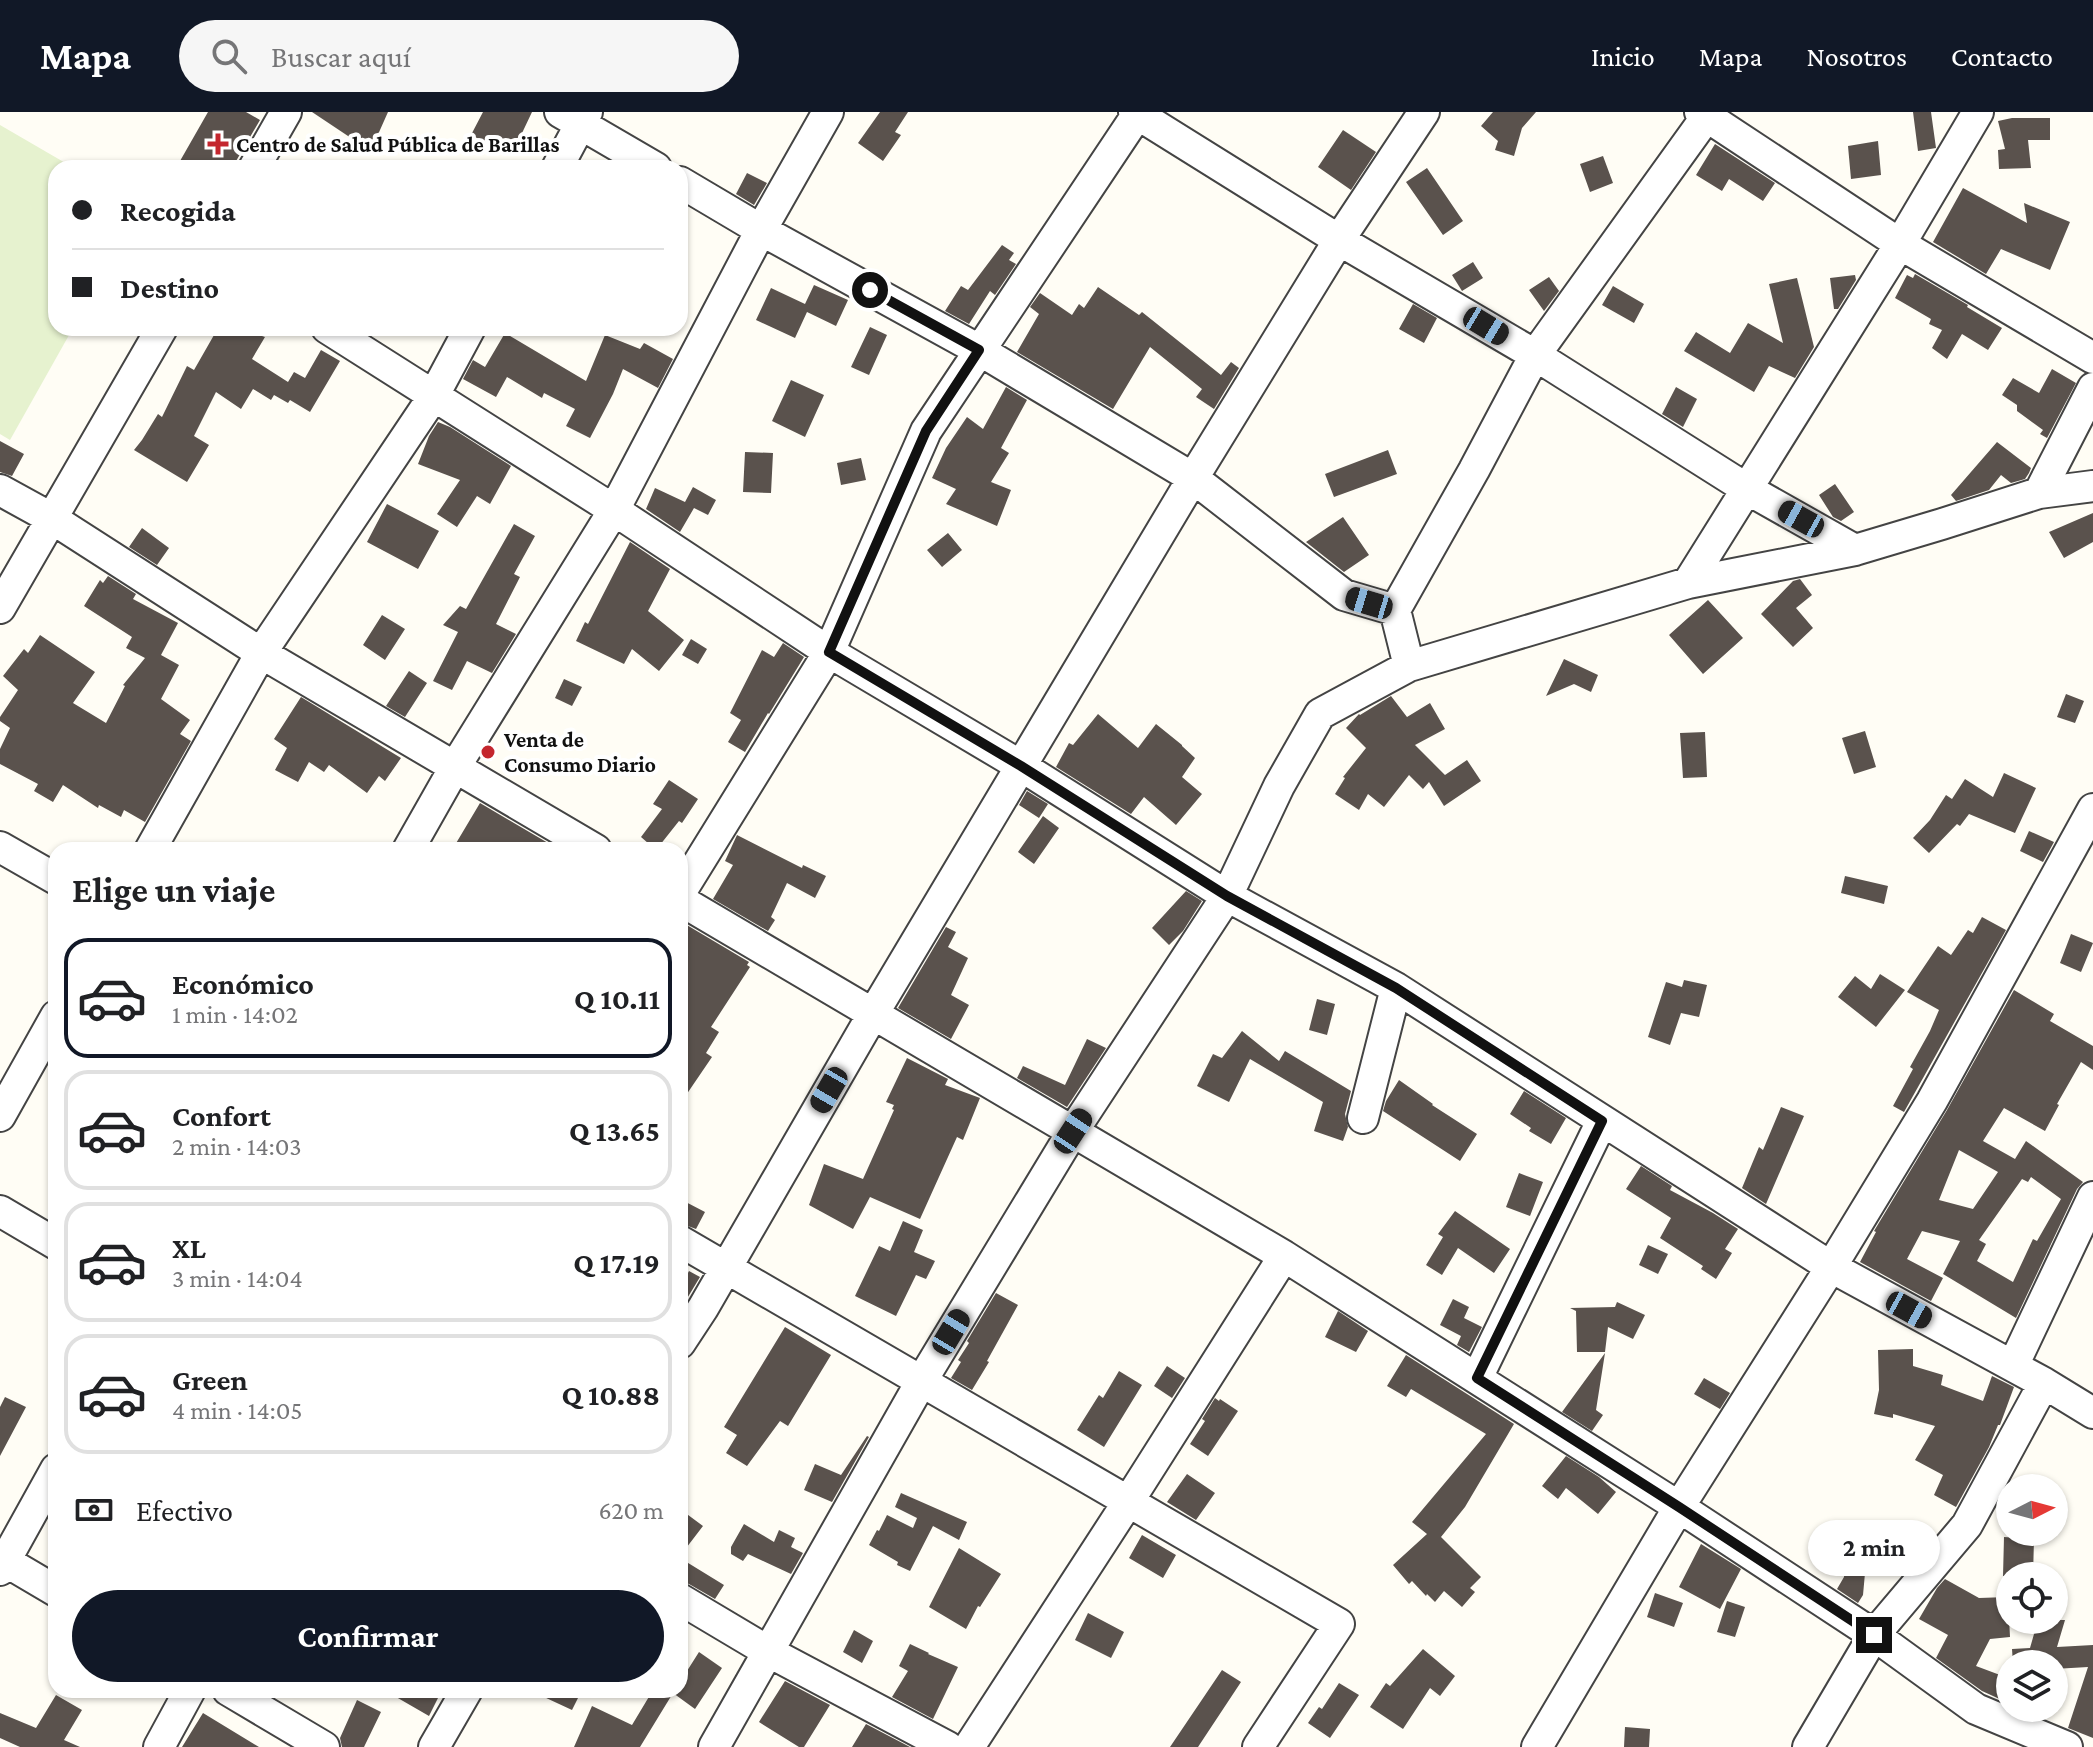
<!DOCTYPE html>
<html lang="es">
<head>
<meta charset="utf-8">
<style>
  :root { --surface:#fff; --page:#f6f6f6; --text:#202124; --muted:#757577; --line:#e0e0e0; --accent:#111827 }
  body { margin:0; font-family:"Crimson Pro",serif; background:var(--page); color:var(--text); height:100vh; display:flex; flex-direction:column; font-size:30px; white-space:nowrap }
  * { box-sizing:border-box; margin:0 }
  p { font-size:26px; color:var(--muted) }
  .icon { flex:none; width:44px; height:44px; fill:none; stroke:currentColor; stroke-width:2; stroke-linecap:round; stroke-linejoin:round }
  .map { position:relative; flex:1; overflow:hidden }
  .side { position:absolute; left:48px; top:730px; width:640px; height:856px; display:flex; flex-direction:column; background:var(--surface); border-radius:24px; box-shadow:0 2px 6px #0004 }
  .side>* { flex:none }
  .banner { position:absolute; left:48px; top:48px; width:640px; height:176px; border-radius:24px; box-shadow:0 2px 6px #0004; display:grid; align-content:center; height:176px; padding:0 24px; background:var(--surface) }
  .needle { width:52px; rotate:84deg }
  .tools { position:absolute; left:1996px; top:1362px; display:grid; gap:16px }
  .tools a { display:grid; place-items:center; width:72px; height:72px; border-radius:50%; background:var(--surface); box-shadow:0 2px 6px #0004; font-size:40px }
  .end { position:absolute; width:36px; height:36px; margin:-18px; border:10px solid #111; background:#fff; box-shadow:0 0 0 4px #fff }
  .from { border-radius:50% }
  .bubble { position:absolute; height:56px; border-radius:28px; background:var(--surface); box-shadow:0 2px 6px #0004; font-size:26px; font-weight:700; line-height:56px; text-align:center }
  .car { position:absolute; width:24px; height:48px; margin:-24px -12px; border-radius:10px; box-shadow:0 0 6px 2px #0007; background:linear-gradient(#222 24%,#8ab4d8 0 40%,#222 0 76%,#8ab4d8 0 86%,#222 0) }
  .banner b { display:flex; align-items:center; gap:28px; height:76px; font-size:30px }
  .banner b+b { border-top:2px solid var(--line) }
  .banner i { width:20px; height:20px; background:var(--text) }
  ul { padding:0; list-style:none }
  li { display:flex; align-items:center; gap:24px; height:120px; margin:0 16px 12px; padding:0 8px; border:4px solid var(--line); border-radius:24px }
  li div { flex:1 }
  li b { display:block; font-size:30px }
  li em { font-style:normal; font-weight:700 }
  li.on { border-color:var(--accent) }
  li>.icon { width:72px; height:72px; stroke-width:1.5 }
  h2 { padding:0 24px; font-size:36px; line-height:96px }
  .pay { display:flex; align-items:center; gap:20px; height:88px; padding:0 24px; font-size:30px }
  .pay p { margin-inline-start:auto }
  .primary-button { display:flex; gap:16px; margin-top:auto; padding:16px 24px }
  .primary-button a { flex:1; height:92px; border-radius:48px; background:var(--accent); color:#fff; font-size:32px; font-weight:700; line-height:92px; text-align:center }
  header { display:flex; align-items:center; gap:48px; box-sizing:border-box; height:112px; padding:0 40px; background:var(--accent); color:#fff }
  header strong { font-size:38px }
  nav { display:flex; gap:44px; margin-inline-start:auto; font-size:28px }
  .search { width:560px; height:72px; background:var(--page); display:flex; align-items:center; gap:20px; box-sizing:border-box; padding:0 28px; border-radius:44px; color:var(--muted); font-size:30px }
  .map>svg:first-child { display:block }
  .pitch { fill:#e6f2cf }
  .building { fill:#5a524d; fill-rule:evenodd }
  .lines { fill:none; stroke-linecap:round; stroke-linejoin:round }
  .minor-casing { stroke:#444; stroke-width:34 }
  .minor { stroke:#fff; stroke-width:30 }
  .route { stroke:#111; stroke-width:10 }
  .poi-dot { fill:#c4262e; stroke:#fff; stroke-width:3 }
  .labels { text-anchor:middle; dominant-baseline:central; stroke-width:8; stroke-linejoin:round; paint-order:stroke }
  .poi-label { font-size:22px; font-weight:bold; fill:#111; stroke:#fff; text-anchor:start }
</style>
</head>
<body>
<header>
<strong>Mapa</strong>
<div class="search"><svg class="icon" aria-label="search" viewBox="0 0 24 24"><circle cx="10" cy="10" r="6"/><path d="M15 15l6 6"/></svg>Buscar aquí</div>
<nav><a>Inicio</a><a>Mapa</a><a>Nosotros</a><a>Contacto</a></nav>
</header>
<div class="map">
<svg width="2093" height="1635" viewBox="0 0 2093 1635">
  <rect width="100%" height="100%" fill="#fffdf5"/>
  <path class="pitch" d="M0,13L74,56H56V216H73L10,328L0,322Z"/>
  <path class="building" d="M208,0H246L260,8L232,56H176Z
    M312,0H388L372,36L351,26Z
    M483,0H532L514,38L494,28L491,33L471,23Z
    M880,0H908L895,20L901,23L883,49L858,31Z
    M1493,0H1536L1522,16L1514,44L1495,38L1498,29L1481,14Z
    M1913,0H1931L1936,36L1918,39Z
    M2012,6H2050V28H2028L2031,56L1999,57L1998,38L2005,37L1998,9Z
    M1343,18L1376,40L1351,78L1318,55Z
    M1878,29L1881,63L1851,67L1848,34Z
    M1715,32L1775,71L1763,89L1729,67L1722,79L1696,63Z
    M1603,44L1613,71L1590,80L1580,52Z
    M1427,56L1463,109L1443,123L1406,70Z
    M747,61L767,71L754,93L736,82Z
    M1963,76L2027,111L2024,91L2070,110L2050,158L2001,137L1986,162L1933,130Z
    M1002,133L1014,141L1009,148L1016,152L995,183L990,179L969,212L945,199L961,174L968,178Z
    M1473,150L1483,166L1462,179L1452,163Z
    M1915,162L1968,193L1967,195L2002,216L1988,238L1962,222L1947,247L1932,236L1942,218L1929,212L1931,207L1895,186L1907,163L1913,166Z
    M1855,163L1856,168L1838,197H1834L1830,166Z
    M1549,165L1559,179L1544,199L1529,178Z
    M1797,166L1814,235L1795,266L1769,254L1754,280L1684,239L1696,220L1730,241L1748,211L1783,231L1769,172Z
    M814,173L848,188L836,214L807,200L795,226L756,208L771,176L805,192Z
    M1613,174L1644,192L1634,211L1602,193Z
    M1098,175L1139,203L1142,200L1221,263L1231,250L1239,256L1214,297L1196,285L1202,277L1150,235L1113,297L1017,240L1039,202L1030,195L1040,181L1072,203L1079,192L1084,196Z
    M1413,192L1437,206L1424,231L1399,217Z
    M870,215L887,223L869,263L851,255Z
    M218,216H268L262,224L265,225L252,247L288,270L294,260L305,266L321,238L340,249L310,300L290,288L288,291L274,283L271,288L253,277L241,297L216,280L194,324L209,333L187,370L134,338L142,328L158,302L162,305L187,254L194,258Z
    M505,221L586,269L605,223L640,237L644,231L673,247L658,276L623,257L613,282L590,326L566,314L575,297L544,281L542,286L507,265L496,285L463,267L473,248L485,255Z
    M2052,257L2076,271L2047,326L2040,322L2043,318L2017,299V293L2002,283L2013,266L2039,281Z
    M791,268L824,283L805,325L772,309Z
    M1006,275L1027,288L1001,336L1009,341L991,370L1011,378L997,414L946,392L956,377L932,366L946,336L967,305L983,317Z
    M1676,275L1697,287L1683,315L1662,302Z
    M438,310L450,315L511,354L490,392L477,384L457,415L437,402L460,368L418,352L429,324Z
    M0,329L24,342L12,364L0,360Z
    M1997,330L2031,356L2029,361L2025,367L2011,371L2001,363L1989,378L1956,389L1951,383Z
    M1388,338L1397,362L1334,385L1325,362Z
    M745,340L773,341L771,381L743,380Z
    M861,346L866,368L841,373L837,351Z
    M1835,372L1854,400L1841,409L1833,405L1819,383Z
    M693,375L716,388L708,403L694,396L680,420L646,397L655,376L685,390Z
    M387,392L439,419L418,457L367,430Z
    M2093,401V430L2064,446L2049,420Z
    M1343,405L1369,443L1344,460L1306,430Z
    M514,412L535,424L514,462L520,465L496,512L516,522L492,561L467,549L452,578L433,569L458,520L443,513L460,494L466,497Z
    M142,416L169,436L157,453L129,435Z
    M948,421L962,438L942,455L927,438Z
    M630,430L670,457L648,499L684,528L659,559L632,537L624,552L576,529L585,510L588,512Z
    M108,464L136,482L133,487L178,511L161,543L179,553L161,587L190,608L180,622L191,629L145,710L124,698L121,705L99,693L98,696L63,673L53,690L34,679L38,672L0,652V637L10,616L0,609V605L18,578L3,564L24,537L28,541L40,523L95,560L73,591L106,611L125,574L123,573L145,546L126,536L132,525L84,494L100,468L103,471Z
    M1800,467L1812,483L1796,496L1813,516L1793,535L1761,502L1793,469Z
    M1708,488L1743,526L1703,562L1669,523Z
    M382,503L405,517L385,548L363,533Z
    M691,527L707,537L698,552L682,543Z
    M783,531L804,545L769,602L768,601L745,640L728,630L741,608L730,601L762,538L774,545Z
    M1564,547L1598,563L1591,580L1574,572L1546,584Z
    M409,559L427,571L405,605L386,594Z
    M564,567L582,575L572,594L555,586Z
    M2066,582L2084,589L2075,611L2057,605Z
    M1391,584L1407,605L1430,591L1445,617L1415,633L1445,663L1467,648L1481,669L1444,694L1429,670L1423,677L1409,663L1384,695L1368,682L1359,698L1335,682L1345,666L1343,665L1366,636L1346,616L1359,602L1360,603Z
    M301,585L401,646L385,669L379,664L367,681L329,653L324,660L309,650L298,670L275,658L287,636L274,627Z
    M1098,602L1138,636L1156,612L1182,633V634L1195,646L1182,665L1202,682L1176,713L1144,685L1131,702L1056,655L1069,631L1073,633Z
    M1865,619L1876,655L1854,662L1842,626Z
    M1705,620L1707,665L1683,666L1680,621Z
    M2004,661L2036,676L2015,721L1969,702L1960,714L1957,712L1929,741L1913,726L1930,708L1946,683L1952,687L1965,667L1993,685Z
    M669,668L698,687L682,711L679,709L656,738L641,725L662,697L653,692Z
    M1027,679L1048,692L1039,706L1019,693Z
    M480,691L560,738H452Z
    M1043,704L1059,716L1034,752L1018,740Z
    M2029,719L2054,730L2043,750L2020,739Z
    M737,723L802,756L803,753L826,764L815,786L787,771L771,805L775,808L768,819L713,787L733,753L725,749Z
    M1845,764L1888,774L1884,792L1841,781Z
    M1186,779L1202,789L1183,819L1169,833L1152,816Z
    M1982,805L2006,818L1904,1000L1893,994L1913,957L1910,955L1930,919L1939,898L1907,880L1938,834L1951,843L1968,818L1973,821Z
    M680,809L749,850L747,853L750,855L711,915L719,920L706,941L712,945L680,992Z
    M946,815L956,820L948,835L968,846L951,883L969,893L951,927L898,896Z
    M2071,822L2093,831L2081,860L2060,851Z
    M1880,862L1905,878L1876,915L1838,885L1855,864L1871,877Z
    M1684,868L1707,873L1699,905L1681,901L1670,933L1648,925L1666,870L1682,875Z
    M2014,878L2054,902L2050,909L2093,934V958L2081,950L2057,992L2059,993L2045,1019L2004,996L1983,1029L2015,1047L2026,1029L2083,1070L2077,1077L2016,1206L1943,1162L1960,1129L1922,1119L1907,1147L1943,1166L1931,1189L1860,1150L1876,1120L1874,1119L1947,998ZM1959,1038L1998,1060L1973,1097L1939,1088ZM2031,1065L2061,1087L2037,1129L2033,1127L2013,1170L1977,1149L1986,1132L1979,1128L2022,1067L2028,1070Z
    M1317,887L1335,892L1327,923L1309,918Z
    M1242,919L1279,949L1285,939L1351,979L1345,1002L1348,1015L1343,1029L1314,1019L1323,990L1250,947L1229,990L1197,974L1213,942L1222,946Z
    M1087,927L1106,936L1067,995L1017,966L1023,954L1065,973Z
    M907,946L948,967L945,973L980,986L963,1028L957,1025L920,1107L870,1085L853,1117L809,1093L824,1052L863,1067L894,998L892,997L894,993L886,990Z
    M1399,968L1433,992L1432,993L1477,1022L1460,1049L1383,999L1386,989Z
    M1524,979L1566,1006L1551,1032L1529,1019L1531,1016L1510,1002Z
    M1781,995L1804,1004L1766,1092L1742,1076L1759,1035L1763,1038Z
    M1641,1054L1672,1074L1670,1078L1713,1101L1738,1117L1725,1137L1732,1141L1716,1167L1701,1157L1703,1154L1660,1126L1671,1106L1626,1077Z
    M1519,1061L1543,1070L1530,1104L1506,1095Z
    M680,1087L705,1100L696,1117L680,1111Z
    M1455,1099L1510,1137L1494,1161L1458,1136L1442,1163L1426,1153L1443,1125L1438,1122Z
    M903,1109L923,1118L914,1140L935,1149L926,1167L916,1163L896,1204L855,1184L879,1134L890,1139Z
    M1648,1133L1668,1142L1658,1162L1639,1153Z
    M689,1159L700,1165L680,1198V1176Z
    M996,1181L1018,1193L987,1249L989,1250L972,1278L951,1266L961,1250L958,1248L969,1231L967,1229Z
    M1453,1187L1469,1195L1464,1206L1482,1215L1469,1240L1457,1233L1461,1224L1440,1213Z
    M1617,1190L1645,1203L1633,1227L1608,1215L1605,1240H1577L1576,1199L1570,1196L1615,1195Z
    M1338,1199L1368,1219L1356,1240L1325,1225Z
    M785,1215L831,1243L788,1314L780,1309L747,1354L726,1341L737,1323L724,1315Z
    M1913,1237V1254L1943,1263L1941,1273L1983,1289L1992,1264L2014,1275L2000,1313H1998L1989,1335L1956,1395L1934,1383L1943,1363L1915,1348L1935,1314L1893,1302V1306L1874,1302L1879,1278L1878,1238Z
    M1605,1241L1596,1298L1603,1303L1592,1319L1562,1300Z
    M1406,1243L1514,1312L1465,1395L1441,1425L1481,1465L1470,1476L1475,1480L1462,1495L1444,1479L1435,1490L1427,1482L1426,1484L1412,1469L1409,1472L1393,1453L1427,1422L1412,1410L1486,1322L1411,1277L1406,1285L1387,1274Z
    M1167,1254L1185,1266L1172,1286L1154,1274Z
    M1119,1259L1142,1273L1104,1335L1077,1318L1099,1283L1103,1286Z
    M1704,1266L1730,1281L1720,1297L1694,1282Z
    M5,1285L26,1295L0,1344V1295Z
    M1215,1286L1219,1289L1220,1287L1238,1299L1208,1344L1190,1332L1205,1309L1202,1307Z
    M867,1324L869,1325L832,1390L804,1378L815,1352L841,1363Z
    M1566,1344L1599,1365L1616,1380L1598,1402L1566,1376L1558,1387L1542,1374Z
    M1187,1362L1215,1381L1196,1408L1167,1390Z
    M901,1381L967,1410L959,1428L933,1414L910,1459L897,1453L898,1450L869,1433L877,1418L879,1419L887,1403L913,1416L917,1406L895,1395Z
    M680,1397L703,1414L680,1444Z
    M744,1412L774,1430L779,1418L795,1426L791,1435L803,1441L791,1462L748,1442L743,1449L731,1442V1435Z
    M1142,1423L1176,1443L1163,1466L1129,1446Z
    M2004,1425L2034,1427L2033,1464H2003Z
    M1701,1432L1741,1457L1720,1497L1679,1475Z
    M959,1436L1001,1462L980,1495L978,1494L966,1517L929,1495Z
    M1846,1438L1867,1439L1863,1483L1858,1491L1837,1477L1844,1465Z
    M680,1446L724,1473L715,1487L689,1472L680,1469Z
    M1945,1467L1979,1486L2008,1485L2010,1525L1990,1527L1976,1554L2008,1566L2004,1589L1982,1579L1936,1546L1948,1523L1919,1507L1937,1476Z
    M1655,1481L1683,1491L1674,1515L1647,1505Z
    M1727,1489L1745,1495L1735,1525L1717,1520Z
    M1088,1501L1124,1520L1111,1546L1075,1528Z
    M2038,1508H2065L2057,1535L2093,1533V1626L2068,1616L2088,1555L2054,1557V1552H2013L2012,1537L2030,1536Z
    M854,1518L873,1529L862,1551L843,1540Z
    M910,1532L929,1541L928,1542L958,1555L933,1607L892,1585L908,1559L899,1554Z
    M1423,1537L1455,1564L1440,1584L1430,1576L1403,1617L1370,1595L1386,1571L1390,1574Z
    M699,1540L722,1556L695,1597L673,1581L640,1635H574L592,1594L632,1613L653,1578H680V1570Z
    M1222,1558L1241,1570L1198,1635H1170Z
    M785,1569L830,1593L804,1635H799L759,1610Z
    M1339,1571L1359,1583L1330,1626L1308,1611L1319,1595L1322,1597Z
    M384,1578H442L429,1604Z
    M529,1578H582L572,1598Z
    M56,1583L82,1598L64,1628L80,1635H20L0,1626V1601L36,1616Z
    M357,1588L381,1600L364,1635H342L340,1626Z
    M203,1601L259,1635H182Z
    M866,1612L910,1635H852Z
    M1625,1615L1650,1617L1649,1635H1624Z"/>
  <g class="lines">
    <g class="minor-casing">
      <path id="minor" d="M560,0L656,56
        M1134,0L1339,128L1535,243L1747,377L1855,438
        M1700,0L1900,132L2093,246
        M254,56L286,0
        M557,56L587,0
        M680,70L761,118L979,238L1193,366L1344,483L1395,498
        M327,216L614,398L829,540L1021,654L1227,784L1396,876L1831,1155L2044,1271L2093,1301
        M0,378L51,406L261,541L596,738
        M2039,381L2093,276
        M1688,471L1900,132L1978,0
        M0,496L162,216
        M1409,554L1395,498L1474,358L1535,243L1707,4
        M0,735L56,767
        M150,738L261,541L433,285L470,216
        M408,738L455,655L614,398L761,118L828,0
        M680,781L829,540L926,319L1139,0
        M680,788L1284,1144L1679,1395L1874,1523L1976,1597L2067,1635
        M0,1004L56,904
        M1363,1006L1396,876
        M0,1099L56,1132
        M680,1129L1339,1512L1258,1635
        M680,1231L703,1196L873,902L1193,366L1339,128L1424,0
        M2013,1254L2093,1085
        M1477,1266L1602,1009
        M0,1446L56,1479
        M0,1458L56,1357
        M680,1487L769,1540L948,1635
        M228,1578L324,1635
        M159,1635L190,1578
        M434,1635L467,1578
        M714,1635L921,1270L1073,1019L1227,784L1279,674L1320,602L1409,554L1688,471L1855,438L1942,412L2039,381L2093,374
        M969,1635L1128,1390L1284,1144
        M1537,1635L1679,1395L1831,1155L1932,989L2093,697
        M1808,1635L1874,1523L1967,1413L2044,1271"/>
    </g>
    <use href="#minor" class="minor"/>
  </g>
  <g class="lines">
    <path class="route" d="M870,178L979,238L926,319L829,540L1021,654L1227,784L1396,876L1602,1009L1477,1266L1679,1395L1874,1523"/>
  </g>
  <g class="poi-dot">
    <path d="M214 20h8v8h8v8h-8v8h-8v-8h-8v-8h8z"/>
    <circle cx="488" cy="640" r="8"/>
  </g>
  <g class="labels">
    <g class="poi-label">
      <text x="236" y="32">Centro de Salud Pública de Barillas</text>
      <text x="504" y="627">Venta de<tspan x="504" dy="25">Consumo Diario</tspan></text>
    </g>
  </g>
</svg>
<div class="tools">
<a><svg class="needle" viewBox="-14 -14 28 28"><path d="M0-13l5 13h-10z" fill="#e53935"/><path d="M0 13l5-13h-10z" fill="#757577"/></svg></a>
<a><svg class="icon" aria-label="locate" viewBox="0 0 24 24"><circle cx="12" cy="12" r="6"/><path d="M12 2v4M12 18v4M2 12h4M18 12h4"/></svg></a>
<a><svg class="icon" aria-label="layers" viewBox="0 0 24 24"><path d="M12 4l9 5-9 5-9-5zM3 14l9 5 9-5"/></svg></a>
</div>
<i class="end from" style="left:870px;top:178px"></i>
<i class="end" style="left:1874px;top:1523px"></i>
<div class="bubble" style="left:1808px;top:1408px;width:132px">2 min</div>
<i class="car" style="left:1486px;top:214px;rotate:121deg"></i>
<i class="car" style="left:1801px;top:407px;rotate:299deg"></i>
<i class="car" style="left:1369px;top:491px;rotate:287deg"></i>
<i class="car" style="left:829px;top:978px;rotate:210deg"></i>
<i class="car" style="left:1073px;top:1019px;rotate:33deg"></i>
<i class="car" style="left:1909px;top:1198px;rotate:119deg"></i>
<i class="car" style="left:951px;top:1220px;rotate:31deg"></i>
<div class="banner">
<b><i class="from"></i>Recogida</b>
<b><i></i>Destino</b>
</div>
<section class="side">
<h2>Elige un viaje</h2>
<ul>
<li class="on"><svg class="icon" aria-label="car" viewBox="0 0 24 24"><path d="M5 17H2v-5l4-1 3-4h7l3 4 3 1v5h-3M9 17h6M6 11h13"/><circle cx="7" cy="17" r="2"/><circle cx="17" cy="17" r="2"/></svg><div><b>Económico</b><p>1 min · 14:02</p></div><em>Q 10.11</em></li>
<li><svg class="icon" aria-label="car" viewBox="0 0 24 24"><path d="M5 17H2v-5l4-1 3-4h7l3 4 3 1v5h-3M9 17h6M6 11h13"/><circle cx="7" cy="17" r="2"/><circle cx="17" cy="17" r="2"/></svg><div><b>Confort</b><p>2 min · 14:03</p></div><em>Q 13.65</em></li>
<li><svg class="icon" aria-label="car" viewBox="0 0 24 24"><path d="M5 17H2v-5l4-1 3-4h7l3 4 3 1v5h-3M9 17h6M6 11h13"/><circle cx="7" cy="17" r="2"/><circle cx="17" cy="17" r="2"/></svg><div><b>XL</b><p>3 min · 14:04</p></div><em>Q 17.19</em></li>
<li><svg class="icon" aria-label="car" viewBox="0 0 24 24"><path d="M5 17H2v-5l4-1 3-4h7l3 4 3 1v5h-3M9 17h6M6 11h13"/><circle cx="7" cy="17" r="2"/><circle cx="17" cy="17" r="2"/></svg><div><b>Green</b><p>4 min · 14:05</p></div><em>Q 10.88</em></li>
</ul>
<div class="pay"><svg class="icon" aria-label="cash" viewBox="0 0 24 24"><path d="M3 7h18v10H3z"/><circle cx="12" cy="12" r="2"/></svg>Efectivo<p>620 m</p></div>
<div class="primary-button"><a>Confirmar</a></div>
</section>
</div>
</body>
</html>
